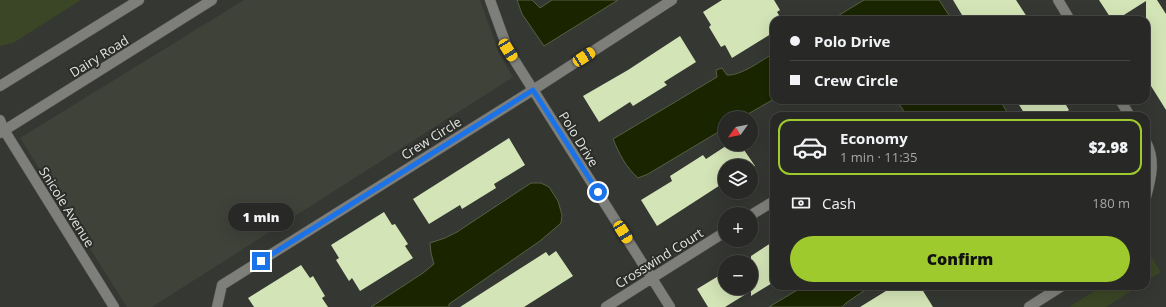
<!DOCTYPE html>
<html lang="en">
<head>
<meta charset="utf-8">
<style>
  :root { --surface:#282926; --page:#30312e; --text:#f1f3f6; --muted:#a5a6a7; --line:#444543; --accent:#9fca2d }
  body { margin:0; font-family:"Open Sans",sans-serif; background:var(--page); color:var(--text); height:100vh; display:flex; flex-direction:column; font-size:15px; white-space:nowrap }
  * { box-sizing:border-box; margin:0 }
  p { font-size:13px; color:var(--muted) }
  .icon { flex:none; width:22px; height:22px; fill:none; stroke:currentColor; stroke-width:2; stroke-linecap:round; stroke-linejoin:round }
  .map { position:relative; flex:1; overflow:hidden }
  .side { position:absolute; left:770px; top:112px; width:380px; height:178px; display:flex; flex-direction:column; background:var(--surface); border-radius:12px; box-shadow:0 4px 16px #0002,0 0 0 1px var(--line) }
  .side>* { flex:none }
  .top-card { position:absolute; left:770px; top:16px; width:380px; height:88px; border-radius:12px; box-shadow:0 4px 16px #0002,0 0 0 1px var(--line); display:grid; align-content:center; height:88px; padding:0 20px; background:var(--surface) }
  .needle { width:26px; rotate:237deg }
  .tools { position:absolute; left:718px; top:111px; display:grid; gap:8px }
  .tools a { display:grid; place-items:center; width:40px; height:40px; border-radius:50%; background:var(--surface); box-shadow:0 4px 16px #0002,0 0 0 1px var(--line); font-size:20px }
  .end { position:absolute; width:18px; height:18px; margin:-9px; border:5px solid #1a73e8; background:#fff; box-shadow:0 0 0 2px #fff }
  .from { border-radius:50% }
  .bubble { position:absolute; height:28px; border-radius:14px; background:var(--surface); box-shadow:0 4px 16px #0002,0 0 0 1px var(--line); font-size:13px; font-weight:800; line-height:28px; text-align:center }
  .car { position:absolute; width:12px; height:24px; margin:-12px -6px; border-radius:5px; box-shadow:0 0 3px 1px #0007; background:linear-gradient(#f5c518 24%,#345 0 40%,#f5c518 0 76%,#345 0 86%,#f5c518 0) }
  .top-card b { display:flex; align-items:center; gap:14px; height:38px; font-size:15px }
  .top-card b+b { border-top:1px solid var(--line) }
  .top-card i { width:10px; height:10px; background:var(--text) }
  ul { padding:7px 0 0; list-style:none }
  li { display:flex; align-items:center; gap:12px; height:56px; margin:0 8px 6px; padding:0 12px; border:2px solid transparent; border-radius:12px }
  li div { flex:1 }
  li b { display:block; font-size:15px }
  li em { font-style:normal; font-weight:800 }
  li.active { border-color:var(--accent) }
  li>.icon { width:36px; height:36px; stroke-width:1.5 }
  .pay { display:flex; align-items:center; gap:10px; height:44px; padding:0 20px; font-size:15px }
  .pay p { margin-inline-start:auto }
  .cta { display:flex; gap:8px; margin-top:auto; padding:8px 20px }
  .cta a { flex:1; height:46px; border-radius:24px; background:var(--accent); color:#111; font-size:16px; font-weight:800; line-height:46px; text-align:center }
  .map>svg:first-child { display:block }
  .built { fill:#3e4239 }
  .green { fill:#3a4625 }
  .water { fill:#1a2500; stroke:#575f44 }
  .building { fill:#d3e4b6 }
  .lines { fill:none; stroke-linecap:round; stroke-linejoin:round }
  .minor-casing { stroke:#555653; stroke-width:11 }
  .minor { stroke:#7e7f7b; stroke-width:10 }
  .route { stroke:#1a73e8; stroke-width:5 }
  .labels { text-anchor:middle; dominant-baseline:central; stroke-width:4; stroke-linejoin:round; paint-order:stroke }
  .street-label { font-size:13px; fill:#e4e5e3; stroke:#2b2d29 }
</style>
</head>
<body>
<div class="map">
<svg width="1166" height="307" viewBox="0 0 1166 307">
  <rect width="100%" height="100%" fill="#353733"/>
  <path class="built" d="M244,0H480L499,53L513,77L152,307H127L20,138Z"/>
  <path class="green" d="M0,0H81L13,43L0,46Z
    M1150,255L1161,272L1146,281V258Z
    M1102,286H1139L1106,307H1069Z"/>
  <path class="water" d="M517,0H532L540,8L552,0H618L544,46L522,14Z
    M864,0H939L952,20H831Z
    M774,53V99L741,118H725V128L648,174L638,178C625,166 620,155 613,139L717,77L716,70L722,68L727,75C741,76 762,60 774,53Z
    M896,100H1000L1009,116H906L902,108Z
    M531,183H541L549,187L558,201L562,215L561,223L540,241L449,304V307H371L423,273L434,264L431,253L430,243L445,238L457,232Z
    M804,286H871L846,303L842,307H769Z"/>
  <path class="building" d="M722,0H774L780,10L777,12L782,20H774V32L732,58L725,45L721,47L709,27L711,25L703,12Z
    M953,0H1016L1029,20H965Z
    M1099,0H1157L1166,14V110L1146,78V1L1116,20H1112Z
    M680,36L696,62L664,82L667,85L633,106L630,102L599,122L583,96L628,70Z
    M1016,100H1063L1069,110L1060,116H1026Z
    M509,138L525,165L494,184L496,188L462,209L460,205L429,224L413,199Z
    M729,144H740L755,166H725V182L657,226L641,200L672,181L670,176L703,155L706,159Z
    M384,212L392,225L395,224L408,244L405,246L413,258L360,291L352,278L349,281L336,260L339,258L331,245Z
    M774,241V282L751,296V291L725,307H708L697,289L725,272V288H751V256Z
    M556,251L573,276L524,307H460L546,252L549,256Z
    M301,265L310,278L313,276L325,296L322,298L328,307H254L248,298Z
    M894,286H920L933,307H860Z"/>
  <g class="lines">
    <g class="minor-casing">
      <path id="minor" d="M490,0L508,50L670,307
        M1058,0L1070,20
        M0,86L139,0
        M1120,100L1130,116
        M0,120L4,130L114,307
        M0,133L212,0
        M1146,142C1156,160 1151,179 1146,197
        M751,215L774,201
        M217,307L222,285L533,90L672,0
        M606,307L725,232
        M1029,307L1062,286"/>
    </g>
    <use href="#minor" class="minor"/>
  </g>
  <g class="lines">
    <path class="route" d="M261,261L533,90L598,192"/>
  </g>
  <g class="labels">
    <g class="street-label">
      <text transform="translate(99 56) rotate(-32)">Dairy Road</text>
      <text transform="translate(431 138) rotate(-32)">Crew Circle</text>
      <text transform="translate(579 139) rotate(58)">Polo Drive</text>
      <text transform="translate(67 207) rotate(58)">Snicole Avenue</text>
      <text transform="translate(659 258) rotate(-32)">Crosswind Court</text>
    </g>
  </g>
</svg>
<div class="tools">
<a><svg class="needle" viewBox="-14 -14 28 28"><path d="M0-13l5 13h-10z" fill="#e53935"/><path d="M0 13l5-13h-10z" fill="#a5a6a7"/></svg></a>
<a><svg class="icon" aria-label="layers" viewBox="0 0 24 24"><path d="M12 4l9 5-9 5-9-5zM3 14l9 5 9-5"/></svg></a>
<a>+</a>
<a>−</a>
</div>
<i class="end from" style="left:598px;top:192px"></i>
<i class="end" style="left:261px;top:261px"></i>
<div class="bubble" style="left:228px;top:203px;width:66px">1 min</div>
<i class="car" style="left:508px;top:50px;rotate:148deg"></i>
<i class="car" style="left:584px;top:57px;rotate:57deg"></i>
<i class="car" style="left:623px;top:232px;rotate:148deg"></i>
<div class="top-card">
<b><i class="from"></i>Polo Drive</b>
<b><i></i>Crew Circle</b>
</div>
<section class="side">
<ul>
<li class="active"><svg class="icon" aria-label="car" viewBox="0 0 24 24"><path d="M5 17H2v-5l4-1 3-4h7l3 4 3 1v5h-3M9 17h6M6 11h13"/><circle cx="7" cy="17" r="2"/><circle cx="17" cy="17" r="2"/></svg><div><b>Economy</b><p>1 min · 11:35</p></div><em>$2.98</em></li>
</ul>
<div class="pay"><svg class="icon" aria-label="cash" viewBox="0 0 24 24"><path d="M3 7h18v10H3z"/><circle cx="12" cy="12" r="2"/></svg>Cash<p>180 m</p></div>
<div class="cta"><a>Confirm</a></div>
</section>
</div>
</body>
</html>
